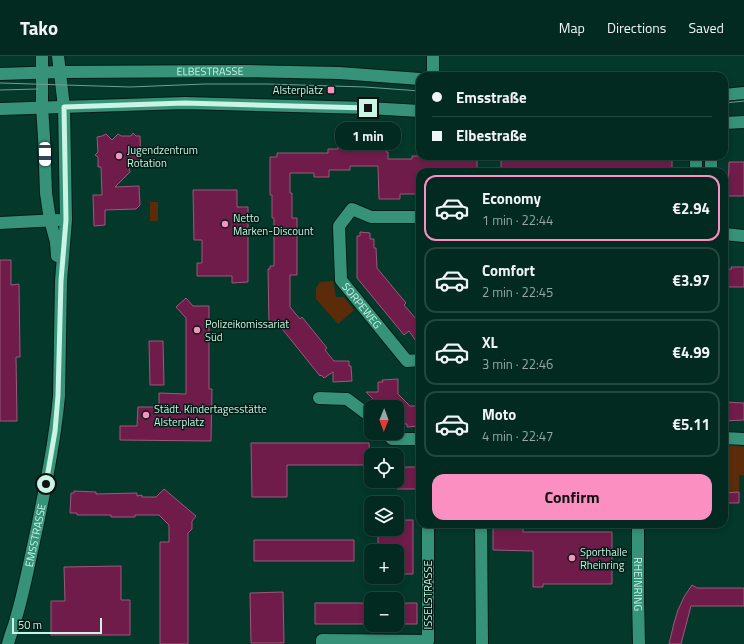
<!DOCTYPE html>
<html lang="en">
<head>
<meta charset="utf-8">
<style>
  :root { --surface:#022a20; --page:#10362d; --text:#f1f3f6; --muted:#96a7a5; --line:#23463e; --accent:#fc8fc2 }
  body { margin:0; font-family:"Titillium Web",sans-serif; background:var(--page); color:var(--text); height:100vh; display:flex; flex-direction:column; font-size:15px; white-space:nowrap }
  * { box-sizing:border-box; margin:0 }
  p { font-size:13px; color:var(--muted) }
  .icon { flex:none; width:22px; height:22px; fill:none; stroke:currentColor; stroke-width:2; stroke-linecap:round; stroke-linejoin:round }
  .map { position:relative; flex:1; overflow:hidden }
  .panel { position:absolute; left:416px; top:112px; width:312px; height:360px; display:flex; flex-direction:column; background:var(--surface); border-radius:12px; box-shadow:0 2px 6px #0003,0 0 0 1px var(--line) }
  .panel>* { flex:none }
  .banner { position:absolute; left:416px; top:16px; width:312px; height:88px; border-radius:12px; box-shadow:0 2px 6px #0003,0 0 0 1px var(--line); display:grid; align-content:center; height:88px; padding:0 16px; background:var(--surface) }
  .needle { width:26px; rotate:181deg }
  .buttons { position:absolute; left:364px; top:344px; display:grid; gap:8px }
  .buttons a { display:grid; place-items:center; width:40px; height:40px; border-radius:8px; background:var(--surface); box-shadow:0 2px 6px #0003,0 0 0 1px var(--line); font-size:20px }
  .scale { position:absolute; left:12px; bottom:10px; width:90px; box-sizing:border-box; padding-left:4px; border:2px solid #caf4e5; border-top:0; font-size:11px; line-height:14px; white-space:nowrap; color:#caf4e5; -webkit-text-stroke:3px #011d15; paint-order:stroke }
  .end { position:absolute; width:18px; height:18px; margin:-9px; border:5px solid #caf4e5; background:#111; box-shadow:0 0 0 2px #111 }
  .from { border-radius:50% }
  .bubble { position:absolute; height:28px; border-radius:12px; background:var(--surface); box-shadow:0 2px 6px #0003,0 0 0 1px var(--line); font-size:13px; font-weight:700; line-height:28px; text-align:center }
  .car { position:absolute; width:12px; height:24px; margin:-12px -6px; border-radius:5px; box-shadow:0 0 3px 1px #0007; background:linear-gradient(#fff 24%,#345 0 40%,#fff 0 76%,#345 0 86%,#fff 0) }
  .banner b { display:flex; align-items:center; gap:14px; height:38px; font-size:15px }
  .banner b+b { border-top:1px solid var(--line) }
  .banner i { width:10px; height:10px; background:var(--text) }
  ul { padding:7px 0 0; list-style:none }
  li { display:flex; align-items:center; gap:12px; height:66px; margin:0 8px 6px; padding:0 8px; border:2px solid var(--line); border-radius:12px }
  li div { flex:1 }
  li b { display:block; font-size:15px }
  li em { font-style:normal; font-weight:700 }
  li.on { border-color:var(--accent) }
  li>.icon { width:36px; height:36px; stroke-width:1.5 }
  .cta { display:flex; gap:8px; margin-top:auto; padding:8px 16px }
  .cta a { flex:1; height:46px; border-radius:12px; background:var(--accent); color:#111; font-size:16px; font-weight:700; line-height:46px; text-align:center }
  header { display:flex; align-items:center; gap:24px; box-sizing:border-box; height:56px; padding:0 20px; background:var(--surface); border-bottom:1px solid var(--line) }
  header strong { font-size:19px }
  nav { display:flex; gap:22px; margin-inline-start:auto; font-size:14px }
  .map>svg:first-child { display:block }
  .green { fill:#5c2c0a }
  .building { fill:#701c4a; stroke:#9c5979 }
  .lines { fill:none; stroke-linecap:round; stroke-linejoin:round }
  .minor-casing { stroke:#011d15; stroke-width:14 }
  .minor { stroke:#369379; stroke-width:12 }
  .tram { stroke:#709f91; stroke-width:1 }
  .route { stroke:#caf4e5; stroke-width:5 }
  .poi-dot { fill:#fc8fc2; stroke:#011d15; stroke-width:1.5 }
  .labels { text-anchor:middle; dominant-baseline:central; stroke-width:3; stroke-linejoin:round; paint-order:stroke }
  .street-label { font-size:11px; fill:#caf4e5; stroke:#011d15 }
  .poi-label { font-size:11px; fill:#caf4e5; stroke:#011d15; text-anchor:start }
</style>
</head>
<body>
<header>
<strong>Tako</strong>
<nav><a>Map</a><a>Directions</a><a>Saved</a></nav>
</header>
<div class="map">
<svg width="744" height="588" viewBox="0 0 744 588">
  <rect width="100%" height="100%" fill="#03382b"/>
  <path class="green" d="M150,146H158V165H150Z
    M333,225L336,241H344L354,254L338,268L316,243V232L320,226Z
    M724,386L744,391V419H739V436H724Z"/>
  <path class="building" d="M133,77L136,80H140L141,110H129L130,116L115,131L139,130L140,149L136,153L105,154V169L94,170L93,139H102L101,111H98V101L95,99L98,96L97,81L102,80L106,78L112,84L118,78L121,80H131Z
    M364,80L381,81V85L386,84V96H388V103H412V100H477V116H420V138H400V143H379L378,110H350V114H329V121H314V117H290V137H292V162H297V219H290V251L300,263L302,261L327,292L325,294L334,305H349V310H351L352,325L333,326V316L324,322L321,319L320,320L275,264L269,268L268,213H270V210H274V162H272V139H270V101H277V97H328V93H338V91H350V88L365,87Z
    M501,100H672V116H517V113L501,112Z
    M729,106H744V140H728Z
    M193,134H237V151H248V226L232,227V220H197V207H202V184H194Z
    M360,176L370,177V183H374V192H376L377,212L406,247L404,249L417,264H420V291L409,275L404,279L357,222V180H360Z
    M0,204H11V229L19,228L20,301H16L17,365H0Z
    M731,211H744V231H724V213H732Z
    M186,242L193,250H209V333H212L211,385L120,384V370H137L138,351H159V337L186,338V262L176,251Z
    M149,285H163L164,329H150Z
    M398,323V338L410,350H420V370L407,371V368H402L397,364V351H384L380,347H377L366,336H378V326H383L382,324Z
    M724,346L744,347V364L724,365Z
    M251,387H369L370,409H287V441H252Z
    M397,411H420V433H397Z
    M164,433L196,460L192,465V473L188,477V588H160V486H169V469L159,459H135V461H111V459H77V457H70L71,437H74V435L96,436V438L137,437V440L142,439V441H156Z
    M739,436V447H724V437Z
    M397,464H413V518H397V495H378V473H397Z
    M493,472H523V476H612V528H543V531H533V495L493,494Z
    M254,484H354V505H254Z
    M121,510V544H130V579H51V545H65L64,511Z
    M692,529L697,532H744V550H691L681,588H669L674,567L678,554L684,541Z
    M283,536L284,587H251L250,537Z
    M315,547H371V568H315Z
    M397,547H417V568H397Z"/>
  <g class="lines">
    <g class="minor-casing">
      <g id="minor">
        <path d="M42,0V51L44,81L46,137L50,164L56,186L57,200"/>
        <path d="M433,0V20"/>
        <path id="s1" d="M0,18L60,16L245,15L339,17L420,23"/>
        <path d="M724,39L744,37"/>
        <path d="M0,53L185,47L368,52L420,55"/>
        <path d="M724,67L744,66"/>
        <path d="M696,100V116"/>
        <path d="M711,116V100"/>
        <path id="s2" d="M420,161H371L352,153L339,170L341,224L407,305L420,304"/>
        <path d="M0,167L58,164"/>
        <path d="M724,178L744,180"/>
        <path d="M319,342L347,343L371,361"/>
        <path d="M386,377L392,383H420"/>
        <path d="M724,382L744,383"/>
        <path d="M481,468L482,588"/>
        <path id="s3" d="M638,468V542L639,588"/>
        <path id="s4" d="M8,588C10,579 14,571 16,562C25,532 30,502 37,472C46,428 55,384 59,340L61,225L66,164L64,51L58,0"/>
        <path d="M322,588V584L428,585V468"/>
      </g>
    </g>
    <use href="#minor" class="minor"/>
    <path class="tram" d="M0,27L130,31L205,28H268L365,31L420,35
      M0,34L38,33
      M724,47L744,45"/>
  </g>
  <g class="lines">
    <path class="route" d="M46,428L55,375L58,340L61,225L66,164L64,51L185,47L368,52"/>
  </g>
  <g class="poi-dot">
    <rect x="327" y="30" width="8" height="8" rx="2"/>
    <circle cx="119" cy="100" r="4"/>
    <circle cx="225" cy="168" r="4"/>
    <circle cx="197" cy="274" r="4"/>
    <circle cx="146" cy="359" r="4"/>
    <circle cx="572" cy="502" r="4"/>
  </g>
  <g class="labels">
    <g class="street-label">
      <text stroke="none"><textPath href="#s1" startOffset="210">ELBESTRASSE</textPath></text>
      <text stroke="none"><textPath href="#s2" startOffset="178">SORPEWEG</textPath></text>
      <text stroke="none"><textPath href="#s4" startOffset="112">EMSSTRASSE</textPath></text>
      <text stroke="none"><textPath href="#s3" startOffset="60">RHEINRING</textPath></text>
      <text transform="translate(428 539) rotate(-90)">ISSELSTRASSE</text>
    </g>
    <g class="poi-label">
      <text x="323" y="34" text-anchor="end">Alsterplatz</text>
      <text x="127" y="94">Jugendzentrum<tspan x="127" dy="13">Rotation</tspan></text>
      <text x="233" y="162">Netto<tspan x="233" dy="13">Marken-Discount</tspan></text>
      <text x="205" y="268">Polizeikomissariat<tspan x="205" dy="13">Süd</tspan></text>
      <text x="154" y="353">Städt. Kindertagesstätte<tspan x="154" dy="13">Alsterplatz</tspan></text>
      <text x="580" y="496">Sporthalle<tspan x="580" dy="13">Rheinring</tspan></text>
    </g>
  </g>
</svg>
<div class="buttons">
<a><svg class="needle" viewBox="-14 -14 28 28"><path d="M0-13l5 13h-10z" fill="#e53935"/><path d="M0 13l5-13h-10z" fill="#96a7a5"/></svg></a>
<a><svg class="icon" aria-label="locate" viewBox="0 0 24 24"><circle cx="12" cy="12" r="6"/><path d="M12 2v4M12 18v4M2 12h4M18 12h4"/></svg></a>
<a><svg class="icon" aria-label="layers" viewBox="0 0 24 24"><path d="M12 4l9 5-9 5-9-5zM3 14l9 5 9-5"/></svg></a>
<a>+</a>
<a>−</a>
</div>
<div class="scale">50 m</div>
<i class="end from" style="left:46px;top:428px"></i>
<i class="end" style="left:368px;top:52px"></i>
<div class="bubble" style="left:335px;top:66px;width:66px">1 min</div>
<i class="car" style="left:45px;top:98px;rotate:179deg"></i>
<div class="banner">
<b><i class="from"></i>Emsstraße</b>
<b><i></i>Elbestraße</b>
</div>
<section class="panel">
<ul>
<li class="on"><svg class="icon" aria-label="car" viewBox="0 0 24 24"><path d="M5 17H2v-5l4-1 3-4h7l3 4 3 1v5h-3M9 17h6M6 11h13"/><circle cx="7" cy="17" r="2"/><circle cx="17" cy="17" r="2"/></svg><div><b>Economy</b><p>1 min · 22:44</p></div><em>€2.94</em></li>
<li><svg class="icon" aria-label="car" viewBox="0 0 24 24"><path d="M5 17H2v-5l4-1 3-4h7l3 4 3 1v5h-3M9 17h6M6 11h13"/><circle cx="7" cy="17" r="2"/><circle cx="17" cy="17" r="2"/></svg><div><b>Comfort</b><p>2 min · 22:45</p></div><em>€3.97</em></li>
<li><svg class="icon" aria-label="car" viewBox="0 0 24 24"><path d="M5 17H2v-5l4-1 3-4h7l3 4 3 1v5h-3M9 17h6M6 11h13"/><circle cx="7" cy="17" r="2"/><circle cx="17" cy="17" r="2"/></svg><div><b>XL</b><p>3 min · 22:46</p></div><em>€4.99</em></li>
<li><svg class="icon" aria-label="car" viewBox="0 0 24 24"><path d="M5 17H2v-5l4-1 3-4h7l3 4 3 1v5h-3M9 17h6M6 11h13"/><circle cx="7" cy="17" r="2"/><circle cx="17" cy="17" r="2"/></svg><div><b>Moto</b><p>4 min · 22:47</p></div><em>€5.11</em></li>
</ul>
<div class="cta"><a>Confirm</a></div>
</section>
</div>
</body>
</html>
